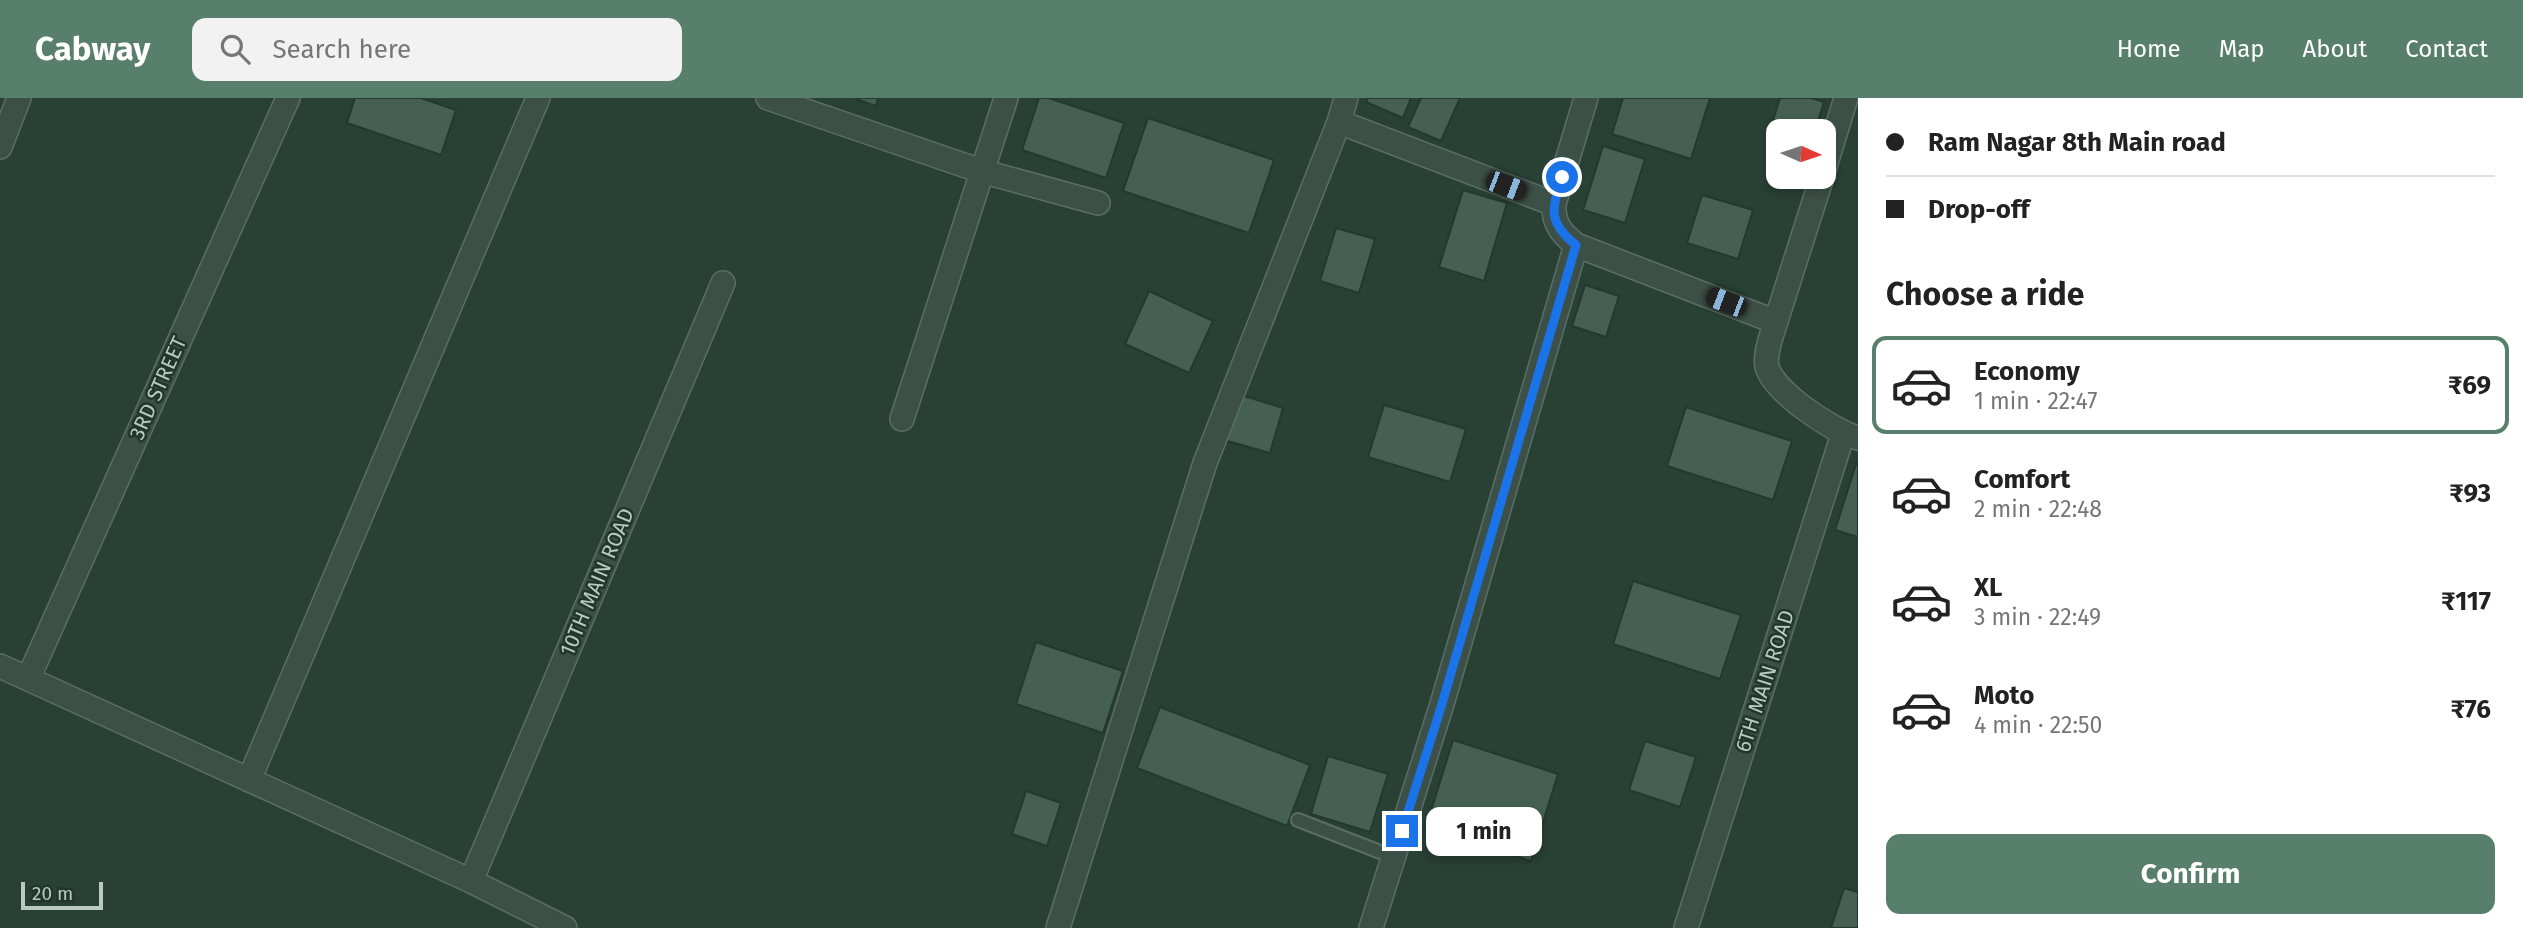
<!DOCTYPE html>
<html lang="en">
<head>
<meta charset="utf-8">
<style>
  :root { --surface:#fff; --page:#f2f2f2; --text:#222; --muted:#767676; --line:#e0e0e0; --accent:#587f6c }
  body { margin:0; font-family:"Fira Sans",sans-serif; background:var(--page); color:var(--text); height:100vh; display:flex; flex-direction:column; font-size:26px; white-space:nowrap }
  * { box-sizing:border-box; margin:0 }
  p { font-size:23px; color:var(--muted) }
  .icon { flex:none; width:38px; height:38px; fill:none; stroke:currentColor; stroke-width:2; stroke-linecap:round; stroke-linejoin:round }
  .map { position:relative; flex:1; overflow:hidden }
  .details { display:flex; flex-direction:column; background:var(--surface); width:665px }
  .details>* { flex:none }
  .banner { display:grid; align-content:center; height:154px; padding:0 28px; background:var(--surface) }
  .needle { width:46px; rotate:93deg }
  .tools { position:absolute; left:1766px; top:21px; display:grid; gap:14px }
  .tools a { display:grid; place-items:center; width:70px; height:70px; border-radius:14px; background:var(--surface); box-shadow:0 4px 10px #0003; font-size:35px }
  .scale { position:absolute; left:21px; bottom:18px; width:82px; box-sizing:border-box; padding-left:7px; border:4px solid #bacac3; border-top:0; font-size:19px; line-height:24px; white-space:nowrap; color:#bacac3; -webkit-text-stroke:5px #21362c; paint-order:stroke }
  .end { position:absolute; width:32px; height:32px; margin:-16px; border:9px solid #1a73e8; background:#fff; box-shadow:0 0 0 4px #fff }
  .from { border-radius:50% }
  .bubble { position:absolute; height:49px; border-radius:14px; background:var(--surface); box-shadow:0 4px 10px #0003; font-size:23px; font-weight:700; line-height:49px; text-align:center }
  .car { position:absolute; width:21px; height:42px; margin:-21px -10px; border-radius:9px; box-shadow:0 0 5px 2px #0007; background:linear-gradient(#222 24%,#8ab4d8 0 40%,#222 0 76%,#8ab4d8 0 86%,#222 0) }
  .banner b { display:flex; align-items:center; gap:24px; height:66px; font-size:26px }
  .banner b+b { border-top:2px solid var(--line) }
  .banner i { width:18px; height:18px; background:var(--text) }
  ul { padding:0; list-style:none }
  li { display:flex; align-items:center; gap:21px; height:98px; margin:0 14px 10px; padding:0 14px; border:4px solid transparent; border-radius:14px }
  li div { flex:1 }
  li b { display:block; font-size:26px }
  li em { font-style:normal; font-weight:700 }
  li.on { border-color:var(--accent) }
  li>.icon { width:63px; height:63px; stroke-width:1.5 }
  h2 { padding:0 28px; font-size:32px; line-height:84px }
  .cta { display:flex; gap:14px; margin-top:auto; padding:14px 28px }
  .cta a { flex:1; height:80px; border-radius:14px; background:var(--accent); color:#fff; font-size:28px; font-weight:700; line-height:80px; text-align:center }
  header { display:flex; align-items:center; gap:42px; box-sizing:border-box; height:98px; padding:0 35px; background:var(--accent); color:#fff }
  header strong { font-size:33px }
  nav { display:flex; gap:38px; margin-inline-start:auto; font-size:24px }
  .search { width:490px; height:63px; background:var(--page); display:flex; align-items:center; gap:18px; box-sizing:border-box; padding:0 24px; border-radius:14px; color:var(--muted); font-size:26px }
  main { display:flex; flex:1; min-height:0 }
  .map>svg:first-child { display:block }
  .building { fill:#455f53; stroke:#24382e; stroke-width:2 }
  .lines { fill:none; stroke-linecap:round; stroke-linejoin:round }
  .lane-casing { stroke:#5b6e65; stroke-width:16 }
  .street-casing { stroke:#5b6e65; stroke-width:26 }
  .lane { stroke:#3d5047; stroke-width:12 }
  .street { stroke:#3d5047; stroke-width:23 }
  .route { stroke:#1a73e8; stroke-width:9 }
  .labels { text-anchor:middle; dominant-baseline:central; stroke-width:5; stroke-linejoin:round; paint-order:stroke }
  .street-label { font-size:21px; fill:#bacac3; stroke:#21362c }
</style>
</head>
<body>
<header>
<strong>Cabway</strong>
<div class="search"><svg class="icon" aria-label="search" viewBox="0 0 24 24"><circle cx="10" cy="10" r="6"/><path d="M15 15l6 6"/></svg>Search here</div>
<nav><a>Home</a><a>Map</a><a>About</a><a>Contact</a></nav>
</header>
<main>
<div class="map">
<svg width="1858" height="830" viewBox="0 0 1858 830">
  <rect width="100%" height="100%" fill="#294034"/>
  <path class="building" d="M355,0H421L456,12L441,57L347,25Z
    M853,0H878L876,8Z
    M1039,0H1049L1124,25L1106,80L1022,52Z
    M1368,0H1411L1403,20L1366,4Z
    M1421,0H1460L1441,43L1408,29Z
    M1623,0H1710L1691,61L1612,36Z
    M1780,0H1811L1824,4L1815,33L1773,22Z
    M1148,20L1274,62L1249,135L1123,93Z
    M1603,48L1645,61L1625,125L1583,112Z
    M1463,92L1507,105L1484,183L1439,169Z
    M1702,97L1753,112L1738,161L1687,145Z
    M1336,130L1375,141L1359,195L1320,183Z
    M1585,187L1619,198L1606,239L1572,228Z
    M1149,193L1213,223L1189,275L1125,246Z
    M1238,296L1283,310L1270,355L1224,342Z
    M1384,307L1466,331L1450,384L1368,359Z
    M1686,309L1792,343L1773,402L1667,368Z
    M1858,360V439L1835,432Z
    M1633,483L1741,517L1720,581L1613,546Z
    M1036,544L1123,573L1103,635L1016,606Z
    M1160,609L1310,667L1287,728L1137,670Z
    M1453,642L1558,676L1531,763L1426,729Z
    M1645,643L1696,659L1680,709L1629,692Z
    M1328,658L1388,676L1370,734L1311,716Z
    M1026,693L1061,705L1047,748L1012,736Z
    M1844,790L1858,794V830H1831Z"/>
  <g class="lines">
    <g class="lane-casing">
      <path id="lane" d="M1298,722L1393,759"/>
    </g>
    <g class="street-casing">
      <path id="street" d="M768,0L981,73L1098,105
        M1586,0L1554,106C1553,125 1561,135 1576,147L1776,224
        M1339,24L1346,0
        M0,49L19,0
        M1824,72L1846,0
        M1822,79L1770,242C1768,250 1765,261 1767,269C1775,295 1833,333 1858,340
        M902,321L1006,0
        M0,568L471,783L565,830
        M28,581L288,0
        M249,682L538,0
        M471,783L723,185
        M1058,830L1205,365L1339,24L1554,106
        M1371,830L1442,606L1576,147
        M1686,830L1843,336"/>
    </g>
    <use href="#lane" class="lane"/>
    <use href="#street" class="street"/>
  </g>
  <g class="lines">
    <path class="route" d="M1402,733L1442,606L1576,147C1547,124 1552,111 1562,79"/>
  </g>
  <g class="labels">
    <g class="street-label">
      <text transform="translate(158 290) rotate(-66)">3RD STREET</text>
      <text transform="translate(597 484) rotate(-67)">10TH MAIN ROAD</text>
      <text transform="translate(1765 583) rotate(-72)">6TH MAIN ROAD</text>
    </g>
  </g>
</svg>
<div class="tools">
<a><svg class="needle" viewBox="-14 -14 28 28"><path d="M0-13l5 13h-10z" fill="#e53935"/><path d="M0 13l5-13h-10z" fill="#767676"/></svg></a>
</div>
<div class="scale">20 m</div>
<i class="end from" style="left:1562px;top:79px"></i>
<i class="end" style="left:1402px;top:733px"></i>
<div class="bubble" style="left:1426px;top:709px;width:116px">1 min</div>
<i class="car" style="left:1506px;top:88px;rotate:111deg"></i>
<i class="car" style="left:1726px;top:204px;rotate:291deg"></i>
</div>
<section class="details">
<div class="banner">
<b><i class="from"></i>Ram Nagar 8th Main road</b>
<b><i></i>Drop-off</b>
</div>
<h2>Choose a ride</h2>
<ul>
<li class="on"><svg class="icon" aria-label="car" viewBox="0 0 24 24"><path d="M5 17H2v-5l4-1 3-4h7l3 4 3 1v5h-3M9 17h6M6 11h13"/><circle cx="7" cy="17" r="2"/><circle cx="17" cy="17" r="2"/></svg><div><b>Economy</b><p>1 min · 22:47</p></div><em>₹69</em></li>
<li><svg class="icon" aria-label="car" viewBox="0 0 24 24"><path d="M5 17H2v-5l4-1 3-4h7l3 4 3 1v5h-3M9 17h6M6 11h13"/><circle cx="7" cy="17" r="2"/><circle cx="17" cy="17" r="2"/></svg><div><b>Comfort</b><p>2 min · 22:48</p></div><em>₹93</em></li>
<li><svg class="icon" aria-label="car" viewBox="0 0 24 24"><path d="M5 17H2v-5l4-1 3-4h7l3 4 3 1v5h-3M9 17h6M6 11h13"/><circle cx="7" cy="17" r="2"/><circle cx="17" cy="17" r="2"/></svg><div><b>XL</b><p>3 min · 22:49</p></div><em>₹117</em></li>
<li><svg class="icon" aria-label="car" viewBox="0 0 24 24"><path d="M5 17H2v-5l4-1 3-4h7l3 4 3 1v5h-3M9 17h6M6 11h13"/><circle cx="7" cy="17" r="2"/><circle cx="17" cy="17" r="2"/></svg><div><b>Moto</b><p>4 min · 22:50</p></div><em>₹76</em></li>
</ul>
<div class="cta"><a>Confirm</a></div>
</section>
</main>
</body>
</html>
